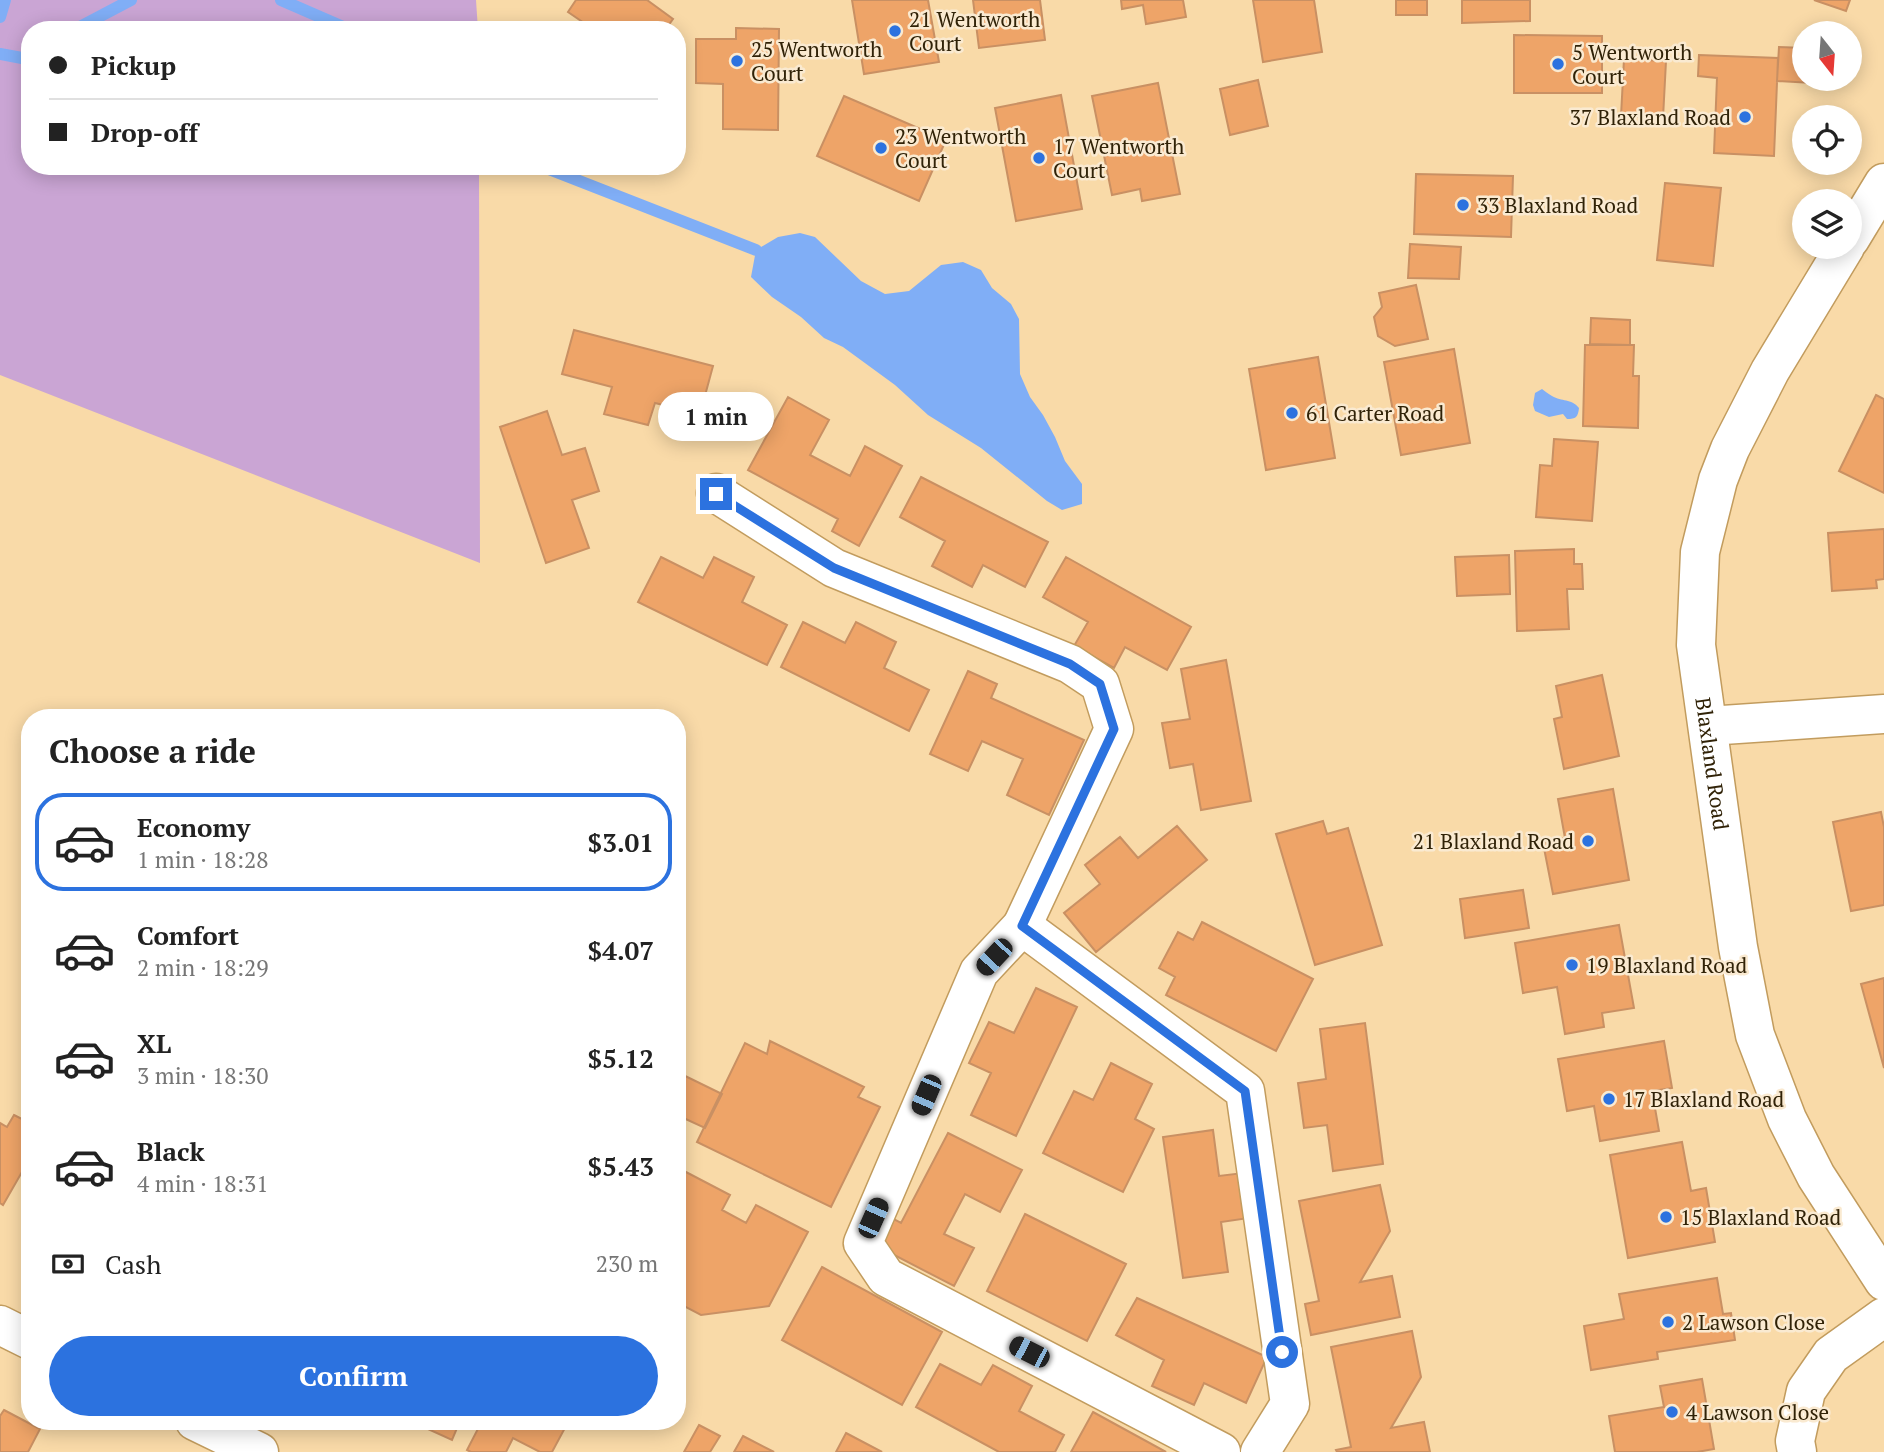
<!DOCTYPE html>
<html lang="en">
<head>
<meta charset="utf-8">
<style>
  :root { --surface:#fff; --page:#f6f6f6; --text:#222; --muted:#767676; --line:#e0e0e0; --accent:#2c72df }
  body { margin:0; font-family:"PT Serif",serif; background:var(--page); color:var(--text); height:100vh; display:flex; flex-direction:column; font-size:26px; white-space:nowrap }
  * { box-sizing:border-box; margin:0 }
  p { font-size:23px; color:var(--muted) }
  .icon { flex:none; width:38px; height:38px; fill:none; stroke:currentColor; stroke-width:2; stroke-linecap:round; stroke-linejoin:round }
  .map { position:relative; flex:1; overflow:hidden }
  .sheet { position:absolute; left:21px; top:709px; width:665px; height:721px; display:flex; flex-direction:column; background:var(--surface); border-radius:28px; box-shadow:0 4px 18px #0003 }
  .sheet>* { flex:none }
  .top-card { position:absolute; left:21px; top:21px; width:665px; height:154px; border-radius:28px; box-shadow:0 4px 18px #0003; display:grid; align-content:center; height:154px; padding:0 28px; background:var(--surface) }
  .needle { width:46px; rotate:163deg }
  .controls { position:absolute; left:1792px; top:21px; display:grid; gap:14px }
  .controls a { display:grid; place-items:center; width:70px; height:70px; border-radius:50%; background:var(--surface); box-shadow:0 4px 18px #0003; font-size:35px }
  .end { position:absolute; width:32px; height:32px; margin:-16px; border:9px solid #2c72df; background:#fff; box-shadow:0 0 0 4px #fff }
  .from { border-radius:50% }
  .bubble { position:absolute; height:49px; border-radius:24px; background:var(--surface); box-shadow:0 4px 18px #0003; font-size:23px; font-weight:800; line-height:49px; text-align:center }
  .car { position:absolute; width:21px; height:42px; margin:-21px -10px; border-radius:9px; box-shadow:0 0 5px 2px #0007; background:linear-gradient(#222 24%,#8ab4d8 0 40%,#222 0 76%,#8ab4d8 0 86%,#222 0) }
  .top-card b { display:flex; align-items:center; gap:24px; height:66px; font-size:26px }
  .top-card b+b { border-top:2px solid var(--line) }
  .top-card i { width:18px; height:18px; background:var(--text) }
  ul { padding:0; list-style:none }
  li { display:flex; align-items:center; gap:21px; height:98px; margin:0 14px 10px; padding:0 14px; border:4px solid transparent; border-radius:28px }
  li div { flex:1 }
  li b { display:block; font-size:26px }
  li em { font-style:normal; font-weight:800 }
  li.selected { border-color:var(--accent) }
  li>.icon { width:63px; height:63px; stroke-width:1.5 }
  h2 { padding:0 28px; font-size:32px; line-height:84px }
  .pay { display:flex; align-items:center; gap:18px; height:77px; padding:0 28px; font-size:26px }
  .pay p { margin-inline-start:auto }
  .button { display:flex; gap:14px; margin-top:auto; padding:14px 28px }
  .button a { flex:1; height:80px; border-radius:42px; background:var(--accent); color:#fff; font-size:28px; font-weight:800; line-height:80px; text-align:center }
  .map>svg:first-child { display:block }
  .green { fill:#caa5d4 }
  .water { fill:#80aef6 }
  .lines { fill:none; stroke-linecap:round; stroke-linejoin:round }
  .stream { stroke:#80aef6; stroke-width:12 }
  .building { fill:#eea468; stroke:#c99063; stroke-width:2 }
  .minor-casing { stroke:#c29c5e; stroke-width:41 }
  .minor { stroke:#fff; stroke-width:38 }
  .route { stroke:#2c72df; stroke-width:9 }
  .poi-dot { fill:#2c72df; stroke:#faead1; stroke-width:2.5 }
  .labels { text-anchor:middle; dominant-baseline:central; stroke-width:5; stroke-linejoin:round; paint-order:stroke }
  .poi-label { font-size:21px; fill:#302207; stroke:#faead1; text-anchor:start }
  .street-label { font-size:21px; fill:#302207; stroke:#faead1 }
</style>
</head>
<body>
<div class="map">
<svg width="1884" height="1452" viewBox="0 0 1884 1452">
  <rect width="100%" height="100%" fill="#f9daa8"/>
  <path class="green" d="M0,0H476L478,30H30V166H479L480,563L0,375Z"/>
  <path class="water" d="M800,233L815,237L861,281L885,294L909,291L941,265L963,262L981,270L992,288L1011,304L1019,319L1020,374L1030,397L1043,415L1055,437L1065,461L1082,484V504L1062,510L1047,501L981,448L928,415L895,385L843,347L824,338L801,317L772,297L751,277L756,250L778,237Z
    M1542,389C1545,391 1548,394 1552,396C1562,402 1571,398 1579,408C1578,417 1576,419 1567,419L1563,414L1549,417L1535,411L1533,405L1535,393Z"/>
  <g class="lines">
    <path class="stream" d="M281,0L350,30
      M0,17L5,0
      M74,30L131,0
      M0,54L22,58L30,54
      M541,166L756,250"/>
  </g>
  <path class="building" d="M576,0H647L673,19L665,30H578L584,23L568,12Z
    M852,0H928L939,62L864,74Z
    M973,0H1040L1045,40L979,48Z
    M1121,0H1183L1186,17L1146,24L1143,5L1122,9Z
    M1253,0H1314L1322,52L1263,62Z
    M1396,0H1427V15H1396Z
    M1462,0H1530V21L1462,23Z
    M1814,0H1850L1846,11Z
    M736,28L779,29L778,130L723,129V84L696,83V39H736Z
    M1514,35L1602,36V93H1514Z
    M1779,47L1804,48V79H1812V83L1777,81Z
    M1699,55L1778,58L1774,156L1714,153L1717,78L1698,76Z
    M1624,59L1666,61L1663,118L1621,116Z
    M1258,80L1268,126L1230,135L1220,89Z
    M1158,83L1180,194L1142,201L1140,189L1112,195L1092,96Z
    M1061,95L1082,209L1016,221L995,108Z
    M844,96L946,140L919,201L817,156Z
    M1416,174L1513,176L1511,237L1414,234Z
    M1665,183L1721,188L1713,266L1657,260Z
    M1410,244L1461,247L1459,279L1408,278Z
    M1416,285L1428,339L1395,346L1378,336L1374,317L1382,307L1379,293Z
    M1591,318L1630,320V345L1590,344Z
    M574,330L713,366L700,414L655,403L648,425L604,414L612,387L562,374Z
    M1585,345H1634L1633,376H1639L1638,428L1583,426Z
    M1454,349L1470,443L1401,455L1384,362Z
    M1318,357L1335,458L1266,470L1249,369Z
    M1876,395L1884,399V493L1839,471Z
    M788,397L829,420L810,455L850,476L865,446L902,466L859,546L832,531L838,519L748,470Z
    M547,411L562,455L585,448L599,491L572,500L589,548L546,563L500,427Z
    M1554,439L1598,442L1592,521L1536,517L1540,465L1552,466Z
    M921,477L1048,542L1025,587L983,565L972,587L932,566L945,541L900,517Z
    M1884,529V579L1876,580L1877,588L1832,591L1828,533Z
    M1574,549V564H1582L1583,589H1567L1569,629L1517,631L1515,551Z
    M1509,555L1510,594L1457,596L1455,557Z
    M661,557L703,578L714,557L754,577L742,602L787,625L767,665L638,602Z
    M1066,557L1191,627L1167,670L1125,647L1114,668L1074,646L1088,622L1043,597Z
    M803,622L845,643L856,622L896,642L884,668L929,690L909,731L781,667Z
    M1226,660L1251,801L1201,810L1193,764L1170,768L1162,723L1190,719L1181,669Z
    M968,671L997,684L991,698L1084,740L1049,815L1007,795L1023,759L982,741L968,771L930,754Z
    M1602,675L1619,756L1564,769L1554,719L1562,717L1556,686Z
    M1613,789L1629,880L1553,894L1543,843L1565,838L1558,799Z
    M1881,812L1884,827V905L1851,911L1833,822Z
    M1323,821L1327,834L1348,828L1382,945L1315,965L1276,834Z
    M1177,826L1207,860L1096,952L1064,913L1100,884L1085,865L1120,837L1138,858Z
    M1523,890L1529,928L1465,938L1460,899Z
    M1202,922L1313,979L1276,1051L1166,995L1175,977L1159,968L1178,932L1193,940Z
    M1619,925L1634,1008L1602,1013L1604,1027L1565,1034L1557,987L1523,993L1515,943Z
    M1884,978V1068L1861,984Z
    M1036,988L1077,1007L1016,1136L971,1115L991,1073L969,1063L989,1022L1014,1033Z
    M1365,1023L1383,1164L1333,1171L1327,1125L1304,1128L1298,1083L1326,1079L1320,1029Z
    M770,1041L864,1087L858,1097L880,1107L831,1207L697,1142L745,1043L767,1054Z
    M1664,1041L1672,1088L1652,1091L1659,1131L1600,1141L1594,1106L1567,1111L1558,1059Z
    M1111,1063L1152,1084L1135,1119L1154,1129L1123,1192L1043,1153L1074,1091L1093,1100Z
    M677,1072L722,1094L705,1128L677,1115Z
    M14,1115L30,1123V1158L3,1205L0,1203V1123L7,1127Z
    M1213,1130L1219,1176L1243,1173L1249,1218L1221,1222L1228,1272L1183,1278L1163,1137Z
    M948,1133L1022,1170L1000,1212L965,1194L944,1234L974,1248L954,1286L873,1244L888,1216L901,1223Z
    M1682,1142L1691,1191L1706,1188L1715,1242L1628,1258L1610,1155Z
    M684,1171L730,1195L722,1210L746,1223L756,1205L808,1232L769,1306L701,1315L678,1303L677,1184Z
    M1380,1185L1390,1231L1360,1282L1392,1276L1400,1317L1311,1335L1305,1304L1319,1301L1299,1201Z
    M1025,1214L1126,1264L1087,1341L987,1291Z
    M822,1267L942,1332L902,1405L782,1340Z
    M1717,1278L1723,1314L1731,1313L1735,1340L1657,1352L1658,1359L1591,1370L1584,1326L1624,1319L1619,1294Z
    M1137,1298L1267,1357L1246,1403L1204,1383L1194,1405L1152,1386L1164,1360L1116,1335Z
    M1412,1331L1421,1377L1391,1428L1424,1422L1430,1452H1337L1336,1450L1351,1447L1331,1347Z
    M940,1364L981,1385L993,1365L1032,1386L1019,1411L1064,1435L1055,1452H999L916,1407Z
    M1702,1379L1714,1449L1697,1452H1615L1609,1416L1664,1407L1660,1386Z
    M4,1410L40,1429L28,1452H0V1416Z
    M1093,1412L1166,1452H1071Z
    M419,1421H460L452,1440L417,1424Z
    M482,1421H556L566,1426L552,1452H540L513,1438L506,1452H471L467,1450Z
    M699,1425L720,1436L710,1452H684Z
    M846,1433L882,1452H836Z
    M743,1436L774,1452H734Z"/>
  <g class="lines">
    <g class="minor-casing">
      <g id="minor">
        <path d="M1850,239L1884,183"/>
        <path id="s1" d="M1845,247L1770,371L1730,449L1718,480L1700,552L1696,645L1738,947L1755,1035L1787,1119L1816,1176L1884,1281"/>
        <path d="M716,493L834,568L1070,664L1100,684L1114,729L1022,926"/>
        <path d="M1708,726L1884,714"/>
        <path d="M0,1325L30,1340"/>
        <path d="M195,1421L259,1452"/>
        <path d="M1221,1452L886,1277L863,1243L979,972L1022,926L1245,1091L1290,1404L1260,1452"/>
        <path d="M1797,1452L1795,1441L1806,1391L1831,1355L1884,1317"/>
      </g>
    </g>
    <use href="#minor" class="minor"/>
  </g>
  <g class="lines">
    <path class="route" d="M716,494L834,568L1070,664L1100,684L1114,729L1022,926L1245,1091L1282,1352"/>
  </g>
  <g class="poi-dot">
    <circle cx="895" cy="31" r="7"/>
    <circle cx="737" cy="61" r="7"/>
    <circle cx="1558" cy="64" r="7"/>
    <circle cx="1745" cy="117" r="7"/>
    <circle cx="881" cy="148" r="7"/>
    <circle cx="1039" cy="158" r="7"/>
    <circle cx="1463" cy="205" r="7"/>
    <circle cx="1292" cy="413" r="7"/>
    <circle cx="1588" cy="841" r="7"/>
    <circle cx="1572" cy="965" r="7"/>
    <circle cx="1609" cy="1099" r="7"/>
    <circle cx="1666" cy="1217" r="7"/>
    <circle cx="1668" cy="1322" r="7"/>
    <circle cx="1672" cy="1412" r="7"/>
  </g>
  <g class="labels">
    <g class="poi-label">
      <text x="909" y="19">21 Wentworth<tspan x="909" dy="24">Court</tspan></text>
      <text x="751" y="49">25 Wentworth<tspan x="751" dy="24">Court</tspan></text>
      <text x="1572" y="52">5 Wentworth<tspan x="1572" dy="24">Court</tspan></text>
      <text x="1731" y="117" text-anchor="end">37 Blaxland Road</text>
      <text x="895" y="136">23 Wentworth<tspan x="895" dy="24">Court</tspan></text>
      <text x="1053" y="146">17 Wentworth<tspan x="1053" dy="24">Court</tspan></text>
      <text x="1477" y="205">33 Blaxland Road</text>
      <text x="1306" y="413">61 Carter Road</text>
      <text x="1574" y="841" text-anchor="end">21 Blaxland Road</text>
      <text x="1586" y="965">19 Blaxland Road</text>
      <text x="1623" y="1099">17 Blaxland Road</text>
      <text x="1680" y="1217">15 Blaxland Road</text>
      <text x="1682" y="1322">2 Lawson Close</text>
      <text x="1686" y="1412">4 Lawson Close</text>
    </g>
    <g class="street-label">
      <text stroke="none"><textPath href="#s1" startOffset="553">Blaxland Road</textPath></text>
    </g>
  </g>
</svg>
<div class="controls">
<a><svg class="needle" viewBox="-14 -14 28 28"><path d="M0-13l5 13h-10z" fill="#e53935"/><path d="M0 13l5-13h-10z" fill="#767676"/></svg></a>
<a><svg class="icon" aria-label="locate" viewBox="0 0 24 24"><circle cx="12" cy="12" r="6"/><path d="M12 2v4M12 18v4M2 12h4M18 12h4"/></svg></a>
<a><svg class="icon" aria-label="layers" viewBox="0 0 24 24"><path d="M12 4l9 5-9 5-9-5zM3 14l9 5 9-5"/></svg></a>
</div>
<i class="end from" style="left:1282px;top:1352px"></i>
<i class="end" style="left:716px;top:494px"></i>
<div class="bubble" style="left:658px;top:392px;width:116px">1 min</div>
<i class="car" style="left:994px;top:957px;rotate:223deg"></i>
<i class="car" style="left:926px;top:1095px;rotate:203deg"></i>
<i class="car" style="left:873px;top:1218px;rotate:24deg"></i>
<i class="car" style="left:1029px;top:1352px;rotate:297deg"></i>
<div class="top-card">
<b><i class="from"></i>Pickup</b>
<b><i></i>Drop-off</b>
</div>
<section class="sheet">
<h2>Choose a ride</h2>
<ul>
<li class="selected"><svg class="icon" aria-label="car" viewBox="0 0 24 24"><path d="M5 17H2v-5l4-1 3-4h7l3 4 3 1v5h-3M9 17h6M6 11h13"/><circle cx="7" cy="17" r="2"/><circle cx="17" cy="17" r="2"/></svg><div><b>Economy</b><p>1 min · 18:28</p></div><em>$3.01</em></li>
<li><svg class="icon" aria-label="car" viewBox="0 0 24 24"><path d="M5 17H2v-5l4-1 3-4h7l3 4 3 1v5h-3M9 17h6M6 11h13"/><circle cx="7" cy="17" r="2"/><circle cx="17" cy="17" r="2"/></svg><div><b>Comfort</b><p>2 min · 18:29</p></div><em>$4.07</em></li>
<li><svg class="icon" aria-label="car" viewBox="0 0 24 24"><path d="M5 17H2v-5l4-1 3-4h7l3 4 3 1v5h-3M9 17h6M6 11h13"/><circle cx="7" cy="17" r="2"/><circle cx="17" cy="17" r="2"/></svg><div><b>XL</b><p>3 min · 18:30</p></div><em>$5.12</em></li>
<li><svg class="icon" aria-label="car" viewBox="0 0 24 24"><path d="M5 17H2v-5l4-1 3-4h7l3 4 3 1v5h-3M9 17h6M6 11h13"/><circle cx="7" cy="17" r="2"/><circle cx="17" cy="17" r="2"/></svg><div><b>Black</b><p>4 min · 18:31</p></div><em>$5.43</em></li>
</ul>
<div class="pay"><svg class="icon" aria-label="cash" viewBox="0 0 24 24"><path d="M3 7h18v10H3z"/><circle cx="12" cy="12" r="2"/></svg>Cash<p>230 m</p></div>
<div class="button"><a>Confirm</a></div>
</section>
</div>
</body>
</html>
